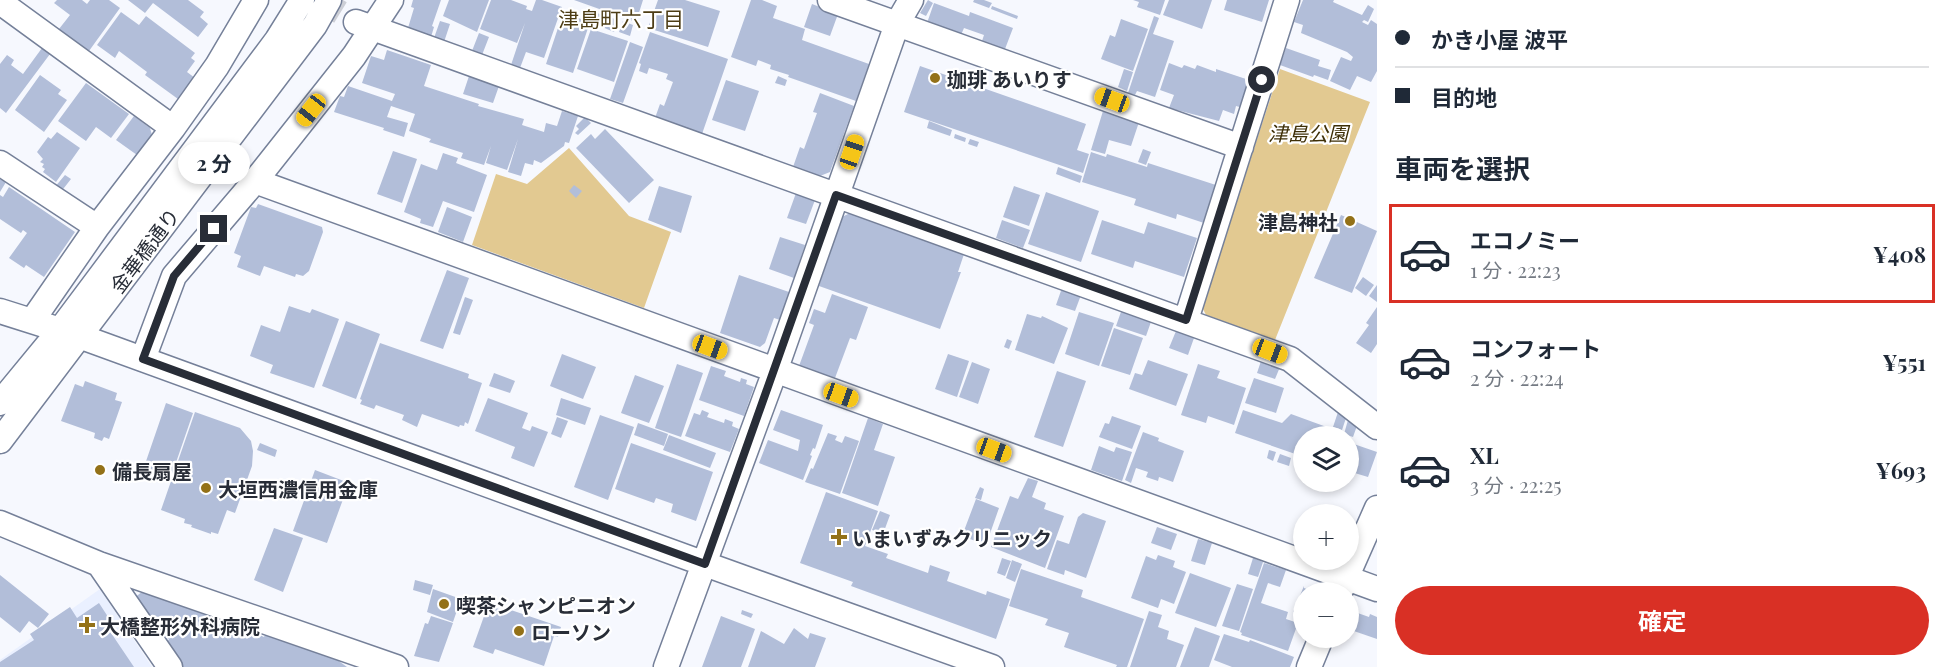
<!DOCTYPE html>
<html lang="ja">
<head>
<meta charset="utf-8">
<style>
  :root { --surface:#fff; --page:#f6f6f7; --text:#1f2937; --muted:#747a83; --line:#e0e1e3; --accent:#d93025 }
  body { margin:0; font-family:"Playfair Display","Noto Sans JP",serif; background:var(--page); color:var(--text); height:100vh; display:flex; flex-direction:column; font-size:22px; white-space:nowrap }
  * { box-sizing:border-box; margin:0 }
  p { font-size:20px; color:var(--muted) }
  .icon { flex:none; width:33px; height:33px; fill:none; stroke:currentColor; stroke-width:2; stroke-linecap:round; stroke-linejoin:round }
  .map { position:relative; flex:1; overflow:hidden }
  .sheet { display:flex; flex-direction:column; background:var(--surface); width:570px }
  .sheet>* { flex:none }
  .banner { display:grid; align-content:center; height:132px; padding:0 18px; background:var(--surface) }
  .fabs { position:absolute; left:1293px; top:426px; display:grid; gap:12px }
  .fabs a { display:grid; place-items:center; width:66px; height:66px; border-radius:50%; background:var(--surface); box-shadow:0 3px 9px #0003; font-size:30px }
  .end { position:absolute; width:27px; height:27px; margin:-14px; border:8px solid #282d37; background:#fff; box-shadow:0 0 0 3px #fff }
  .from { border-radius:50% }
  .bubble { position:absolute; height:42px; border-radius:21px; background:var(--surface); box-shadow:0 3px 9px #0003; font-size:20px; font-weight:700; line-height:42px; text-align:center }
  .car { position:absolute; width:18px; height:36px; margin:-18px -9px; border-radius:8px; box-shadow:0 0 4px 2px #0007; background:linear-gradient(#f5c518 24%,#345 0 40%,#f5c518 0 76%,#345 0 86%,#f5c518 0) }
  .banner b { display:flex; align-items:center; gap:21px; height:57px; font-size:22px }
  .banner b+b { border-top:2px solid var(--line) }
  .banner i { width:15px; height:15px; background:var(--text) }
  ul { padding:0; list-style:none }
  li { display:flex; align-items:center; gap:18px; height:99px; margin:0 12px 9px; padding:0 6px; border:3px solid transparent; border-radius:0px }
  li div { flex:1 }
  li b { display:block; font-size:22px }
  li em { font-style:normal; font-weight:700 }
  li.selected { border-color:var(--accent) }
  li>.icon { width:54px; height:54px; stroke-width:1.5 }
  h2 { padding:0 18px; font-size:27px; line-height:72px }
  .cta { display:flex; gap:12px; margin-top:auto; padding:12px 18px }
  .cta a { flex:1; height:69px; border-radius:36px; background:var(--accent); color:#fff; font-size:24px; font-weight:700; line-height:69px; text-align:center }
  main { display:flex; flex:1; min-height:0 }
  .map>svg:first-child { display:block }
  .built { fill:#eaf0ff }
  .green { fill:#e2c991 }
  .building { fill:#b2bed9 }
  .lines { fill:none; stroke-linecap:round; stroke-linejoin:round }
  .minor-tunnel { stroke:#cdcfd6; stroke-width:24; stroke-dasharray:24 12; stroke-linecap:butt }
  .minor-casing { stroke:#758099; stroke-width:27 }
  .minor { stroke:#fff; stroke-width:24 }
  .route { stroke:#282d37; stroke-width:8 }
  .poi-dot { fill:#937118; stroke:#fff; stroke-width:2 }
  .labels { text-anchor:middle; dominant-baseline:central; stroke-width:4.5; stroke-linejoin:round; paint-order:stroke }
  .poi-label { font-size:20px; font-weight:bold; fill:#282d37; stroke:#fff; text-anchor:start }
  .park-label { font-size:20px; font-style:italic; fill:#3e2f07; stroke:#fff }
  .street-label { font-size:20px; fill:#282d37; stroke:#fff }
  .neighbourhood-label { font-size:21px; fill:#4d3d15; stroke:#fff }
</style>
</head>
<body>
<main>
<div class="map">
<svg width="1377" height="667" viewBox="0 0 1377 667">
  <rect width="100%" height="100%" fill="#f6f8fe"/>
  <path class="built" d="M100,589L152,667H0V660Z"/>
  <path class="green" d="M1280,69L1370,102L1275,340L1206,315L1202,307Z
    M569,148L629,216L671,232L644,308L472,245L496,174L527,184Z"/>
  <path class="building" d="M57,0H82L87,4L90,0H109L120,8L89,51L59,29L70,15L54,3Z
    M128,0H188L204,12L200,17L208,24L198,37L153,3L145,13Z
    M413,0H441L432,26L434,27L431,37L408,28L414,8L411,7Z
    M449,0H489L477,32L443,16Z
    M491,0H511L527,6L526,9L532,11L536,0H542L562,7L544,58L526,52L520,68L511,65L525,23L517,43L480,29Z
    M574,0H643L636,22Z
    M658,0H685L720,11L708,47L648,28Z
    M751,0H762L777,6L773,18L805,29L802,40L869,64L856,101L788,77L789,75L770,69L771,65L758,60L756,66L731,57Z
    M928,0L933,3L926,16L920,13Z
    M974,0H984L992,3L989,8L973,2Z
    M1133,0H1165L1160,15L1137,7L1139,2Z
    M1169,0H1212L1202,29L1163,15Z
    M1227,0H1269L1262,22L1224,10Z
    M1303,0H1334L1333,2L1362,15L1368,5L1374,9L1368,22L1364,20L1362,22L1368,25L1371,20L1377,24V71L1371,82L1357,76L1350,90L1330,81L1341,57L1351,61L1353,57L1347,52L1301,33L1303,25L1294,22Z
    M934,3L969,16L970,12L1013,28L1005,49L982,41L984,35L964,28L961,35L927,23Z
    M812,4L838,14L830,36L804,27Z
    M992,6L1018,16L1017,19L991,9Z
    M121,12L139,25L146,16L195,53L191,58L195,61L187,72L195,78L178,99L145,75L147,72L119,51L115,58L97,45Z
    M563,13L590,22L573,73L546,64Z
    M597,13L618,20L614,32L595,24L594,22Z
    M1154,16L1159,18L1153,34L1174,41L1155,97L1137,91L1135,95L1128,93L1135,72L1138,73L1135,72Z
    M1121,19L1148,29L1133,71L1101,59L1110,35L1115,37Z
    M440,21L450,24L444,42L434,38Z
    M623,21L633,25L630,36L619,32Z
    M591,29L628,41L614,82L577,69Z
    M650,32L728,59L702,134L655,118L660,104L664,106L673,82L666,79L668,74L649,68L647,74L639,71L641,64L639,63Z
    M479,33L489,37L482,55L472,51Z
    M630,42L643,47L623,103L610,99Z
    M42,48L50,54L6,113L0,108V64L7,55L14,60L11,65L23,74Z
    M1286,48L1320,60L1318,66L1331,70L1328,80L1314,75L1313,77L1280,65Z
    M387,50L431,65L424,86L479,104L478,106L524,119L522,125L544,132L546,123L557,126L562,111L578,116L569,143L565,142L564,146L541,163L534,160L533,165L525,163L521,176L508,172L518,139L507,170L486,163L491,146L484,165L461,158L463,153L429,142L431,139L409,131L415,114L391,106L387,117L408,123L404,137L383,130L384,128L334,112L340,96L344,97L348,86L392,101L395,94L362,83L371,56L384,60Z
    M1169,63L1182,68L1184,65L1195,69L1197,65L1216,72V69L1252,81L1243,108L1236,106L1234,114L1223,110L1219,121L1169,108L1174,95L1160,90Z
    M920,66L1086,124L1077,150L1089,154L1083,173L904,112Z
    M1124,69L1133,72L1127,91L1118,87Z
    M40,75L61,90L58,94L67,100L44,132L15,110Z
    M469,76L499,86L493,103L463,94Z
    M778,76L787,80L785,86L775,83Z
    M726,80L759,91L745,131L712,120Z
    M86,83L129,114L111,138L96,127L86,141L58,121Z
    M820,93L854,106L830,172L820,176L793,167L800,147L804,149L817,113L813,112Z
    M1103,111L1139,122L1131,146L1109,140L1105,154L1091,150Z
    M134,116L150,128L152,135L137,155L116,140Z
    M585,117L591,123L578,135L575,133L579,129L576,126Z
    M929,121L952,130L950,136L927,128Z
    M605,129L654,180L629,203L576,148L591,134L595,139Z
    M57,132L80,148L56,182L43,172L45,169L42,167L44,164L40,162L43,159L37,152L48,137L51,139Z
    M955,134L966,138L965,142L954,138Z
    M970,139L979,142L977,147L968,144Z
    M1143,149L1151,152L1146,165L1138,162Z
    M393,151L417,159L402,203L377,194Z
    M1091,152L1106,157L1107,154L1147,167L1148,163L1219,186L1207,224L1177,214L1176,219L1134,205L1136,199L1082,182Z
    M443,153L458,158L456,163L487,175L474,212L443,201L433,227L420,223L421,219L404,212L421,164L437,170Z
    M1058,167L1082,176L1080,183L1056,174Z
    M65,175L71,179L60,193L54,188Z
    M0,179L6,182L0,192Z
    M574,185L582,191L576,198L569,191Z
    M659,186L692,196L681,233L648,220Z
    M1014,186L1040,195L1029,226L1003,217Z
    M9,187L75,232L44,277L26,265L24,268L9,258L27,233L23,230L21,233L0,219V195L3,197Z
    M1046,192L1099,211L1081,262L1028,244Z
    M796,193L815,200L806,224L787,218Z
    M258,204L322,227L323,232L309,271L303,276L296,274L295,277L264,266L260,276L237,267L241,256L234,253L251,207L256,208Z
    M447,207L472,217L463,242L438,232Z
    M854,211L965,251L958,272H961L940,329L819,286L842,217Z
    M1341,215L1377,231L1352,293L1314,278Z
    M1002,220L1030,230L1023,248L996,238Z
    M1102,220L1144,234L1148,222L1197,238L1184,277L1135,261L1133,268L1091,254Z
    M780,237L805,245L794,278L769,269Z
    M447,270L469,278L443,349L420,341Z
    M739,275L789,292L780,320L774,318L765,343L760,347L720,333Z
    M1363,277L1374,285L1366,296L1355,288Z
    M1377,285V302L1369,296Z
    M1062,288L1081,295L1075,311L1056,305Z
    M832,294L868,307L856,340L850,338L835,378L799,366L814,325L809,323L814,309L825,313Z
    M465,297L473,300L460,335L453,333Z
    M289,306L310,313L312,309L339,319L314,388L270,373L273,365L250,356L261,325L280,332Z
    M1377,307V344L1371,353L1356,343L1369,325L1366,323Z
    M1122,309L1152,319L1146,336L1116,326Z
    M1079,312L1114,323L1099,366L1065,354Z
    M1027,314L1041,318L1042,316L1068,328L1054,364L1015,350Z
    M346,321L380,334L356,399L322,386Z
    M1114,328L1143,338L1130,375L1101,366Z
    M1176,331L1194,338L1188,355L1169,348Z
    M1007,339L1012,341L1009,349L1004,347Z
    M380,343L469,374L468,378L482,383L468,424L465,422L464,426L460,425L459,427L422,414L417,427L402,420L404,415L376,405L374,409L360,404L362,400L360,399Z
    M562,354L596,367L583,399L550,386Z
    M948,354L969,361L957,397L935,389Z
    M1148,360L1188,374L1176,406L1129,389L1135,373L1142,375Z
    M1261,361L1280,367L1275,379L1257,373Z
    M972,362L990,369L978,404L959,397Z
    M677,364L703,373L681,437L655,428Z
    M1198,364L1220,371L1217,378L1246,388L1234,425L1208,416L1206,423L1181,415Z
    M711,366L726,371L724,376L740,382L741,378L747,380L746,384L754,387L744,416L699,400Z
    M1057,371L1086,381L1063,447L1034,437Z
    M494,373L515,381L510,393L489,386Z
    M635,375L664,386L649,423L621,413Z
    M1254,378L1284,388L1276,413L1245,403Z
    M85,381L117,393L115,400L122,402L109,439L104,437L102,441L94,438L95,433L61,421L75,384L83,387Z
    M488,398L528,413L522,428L530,431L532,426L548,432L534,467L511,458L515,447L475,431Z
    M561,398L591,408L585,425L556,415Z
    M166,403L193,413L170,480L143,470Z
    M702,410L709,413L707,417L724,423L725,419L733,422L732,426L739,429L730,452L685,436L694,413L700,415Z
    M781,410L823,425L815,449L813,448L810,455L812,456L803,480L759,463L768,440L798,451L800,440L773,430Z
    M1243,410L1282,423L1291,414L1343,433L1342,436H1304V457L1235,433Z
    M195,412L240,428L251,441L253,451L252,466L235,513L227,510L218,534L211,532V534L191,527L192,525L184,523L185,519L161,510Z
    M1338,412L1347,415L1342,430L1333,427Z
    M600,415L634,427L608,500L574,487Z
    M1112,416L1141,426L1132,449L1099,437L1105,423L1109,424Z
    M557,417L568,421L561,438L551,434Z
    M868,418L883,424L874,450L895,457L878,506L842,493Z
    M1348,420L1358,423L1353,437L1344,434Z
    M638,423L668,434L664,446L634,435Z
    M1143,432L1159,438L1158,441L1184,451L1173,482L1159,477L1158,481L1146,477L1148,472L1136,468L1131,483L1125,480Z
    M828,433L837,436L835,440L842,443L845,436L859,441L840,494L805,482L811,468L813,469Z
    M669,435L716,453L710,468L663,450Z
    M1348,442L1377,452L1368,477L1348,471Z
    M260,443L277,450L275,457L257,450Z
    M631,443L713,472L696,521L671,512L673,504L656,498L654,503L615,489Z
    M1099,446L1114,452L1116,447L1132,452L1122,481L1091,470Z
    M1269,450L1276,452L1273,461L1267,458Z
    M1280,454L1291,458L1289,466L1277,462Z
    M315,470L349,483L327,543L293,531Z
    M1028,478L1038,481L1032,497L1046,503L1044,509L1064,516L1045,568L991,547L1010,496L1018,499Z
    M980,487L984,489L981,500L975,498Z
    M826,492L878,511L865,546L888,554L886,558L928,573L930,565L950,572L947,581L986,595L987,591L1010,599L996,639L851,586L853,582L800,563Z
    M976,499L999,508L986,545L962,536Z
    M880,511L890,515L883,534L872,530Z
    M1083,513L1106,521L1086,578L1065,570L1064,575L1047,569L1057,540L1069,544L1078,517Z
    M1157,527L1177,534L1171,550L1151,543Z
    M274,528L303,538L283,592L254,580Z
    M1198,539L1212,543L1205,565L1191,561Z
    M1158,555L1175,561L1173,567L1186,572L1174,604L1161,599L1158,608L1131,598L1146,556L1156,560Z
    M1002,558L1011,561L1005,576L997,573Z
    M1253,558L1263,562L1258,577L1248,574Z
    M1012,560L1022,564L1015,582L1006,578Z
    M1264,563L1286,570L1280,587L1268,583L1261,603L1288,612L1286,619L1298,623L1288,651L1241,635L1242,633L1240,632Z
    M1021,569L1083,590L1081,597L1144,619L1127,667H1116L1117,665L1064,647L1069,633L1045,625L1048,619L1009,606Z
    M1190,573L1231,588L1216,627L1175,613Z
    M0,575L49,614L38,628L29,621L20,633L0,617Z
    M415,580L433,585L430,595L413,590Z
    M1237,584L1253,589L1239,631L1222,626Z
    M1304,586V588L1314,592H1304V616L1293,612Z
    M433,589L461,599L453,622L427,612Z
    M143,591L228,622L230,626L233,623L264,637L266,633L336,659L347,667H181L166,644L169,639L155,633L133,599Z
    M99,603L112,623L107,627L134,667H0V662L34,640L30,634L70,607L77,618Z
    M488,605L504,611L505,608L561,627L558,637L554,636L544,666L495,649L493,654L473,647Z
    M742,610L753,614L751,618L741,614Z
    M1149,611L1162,615L1158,627L1169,631L1167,639L1184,645L1176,667H1130Z
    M1352,611L1369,617L1370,614L1377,617V639L1348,629V622Z
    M431,616L453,623L439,662L414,656L425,623L428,624Z
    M721,616L755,629L741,667H702Z
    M1195,627L1220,636L1209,667H1180Z
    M794,628L808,639L810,633L826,638L815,667H748L761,631L784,644Z
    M1224,634L1249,642L1250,640L1294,657L1290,667H1232L1214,660Z"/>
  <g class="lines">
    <path class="minor-tunnel" d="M320,0L356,22"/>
    <g class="minor-casing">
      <path id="minor" d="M830,0L1241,147
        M0,2L173,128
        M356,22L1290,359L1377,427
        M0,163L97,227
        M255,181L1377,589
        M0,311L79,336L705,564L992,667
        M1186,320L1287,0
        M32,321L97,227L173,128L217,66L256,0
        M143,359L174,276L255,181L354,56L391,0
        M0,403L60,330L277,40L302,0
        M0,441L315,25L329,0
        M0,523L99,564L396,667
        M99,564L170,667
        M1340,592L1377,508
        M666,667L775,371L897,24L911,0
        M1309,667L1321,638"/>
    </g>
    <use href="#minor" class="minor"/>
  </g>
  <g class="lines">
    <path class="route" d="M214,229L174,276L143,359L705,564L836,195L1186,320L1262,80"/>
  </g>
  <g class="poi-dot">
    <circle cx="935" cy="78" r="6"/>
    <circle cx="1350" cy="221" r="6"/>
    <circle cx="100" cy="470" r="6"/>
    <circle cx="206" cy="488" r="6"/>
    <path d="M836 528h6v6h6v6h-6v6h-6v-6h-6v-6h6z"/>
    <circle cx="444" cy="604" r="6"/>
    <path d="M84 616h6v6h6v6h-6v6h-6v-6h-6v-6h6z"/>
    <circle cx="519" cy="631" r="6"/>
  </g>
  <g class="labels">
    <g class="poi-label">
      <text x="947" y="78">珈琲 あいりす</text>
      <text x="1338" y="221" text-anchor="end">津島神社</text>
      <text x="112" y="470">備長扇屋</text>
      <text x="218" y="488">大垣西濃信用金庫</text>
      <text x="852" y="537">いまいずみクリニック</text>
      <text x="456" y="604">喫茶シャンピニオン</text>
      <text x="100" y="625">大橋整形外科病院</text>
      <text x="531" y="631">ローソン</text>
    </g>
    <g class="park-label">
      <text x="1308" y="132">津島公園</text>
    </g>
    <g class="street-label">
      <text transform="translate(144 250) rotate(-53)">金華橋通り</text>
    </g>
    <g class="neighbourhood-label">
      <text x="621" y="18">津島町六丁目</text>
    </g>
  </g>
</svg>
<div class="fabs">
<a><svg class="icon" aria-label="layers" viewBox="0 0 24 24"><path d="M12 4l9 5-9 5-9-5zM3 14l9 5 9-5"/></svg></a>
<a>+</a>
<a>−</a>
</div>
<i class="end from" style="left:1262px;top:80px"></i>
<i class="end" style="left:214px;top:229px"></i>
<div class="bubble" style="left:178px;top:142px;width:72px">2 分</div>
<i class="car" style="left:1112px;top:100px;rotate:290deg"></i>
<i class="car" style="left:311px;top:110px;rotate:218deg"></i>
<i class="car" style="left:852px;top:152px;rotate:19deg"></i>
<i class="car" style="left:710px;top:347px;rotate:110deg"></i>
<i class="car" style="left:1270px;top:351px;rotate:111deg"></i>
<i class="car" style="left:841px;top:395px;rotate:110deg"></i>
<i class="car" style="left:994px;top:450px;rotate:110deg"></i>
</div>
<section class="sheet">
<div class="banner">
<b><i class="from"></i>かき小屋 波平</b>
<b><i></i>目的地</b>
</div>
<h2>車両を選択</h2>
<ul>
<li class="selected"><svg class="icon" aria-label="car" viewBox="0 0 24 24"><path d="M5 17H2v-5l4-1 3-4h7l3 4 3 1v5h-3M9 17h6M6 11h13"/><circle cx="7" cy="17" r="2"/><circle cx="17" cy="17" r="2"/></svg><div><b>エコノミー</b><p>1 分 · 22:23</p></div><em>¥408</em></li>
<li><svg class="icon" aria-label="car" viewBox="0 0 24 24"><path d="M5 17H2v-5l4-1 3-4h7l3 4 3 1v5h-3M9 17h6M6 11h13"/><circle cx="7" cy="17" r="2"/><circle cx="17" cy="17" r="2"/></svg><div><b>コンフォート</b><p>2 分 · 22:24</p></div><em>¥551</em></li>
<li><svg class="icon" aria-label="car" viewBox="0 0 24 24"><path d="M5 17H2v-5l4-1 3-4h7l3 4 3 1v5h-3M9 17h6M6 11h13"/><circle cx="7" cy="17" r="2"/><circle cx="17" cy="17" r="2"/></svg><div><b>XL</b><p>3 分 · 22:25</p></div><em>¥693</em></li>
</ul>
<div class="cta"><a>確定</a></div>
</section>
</main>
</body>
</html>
